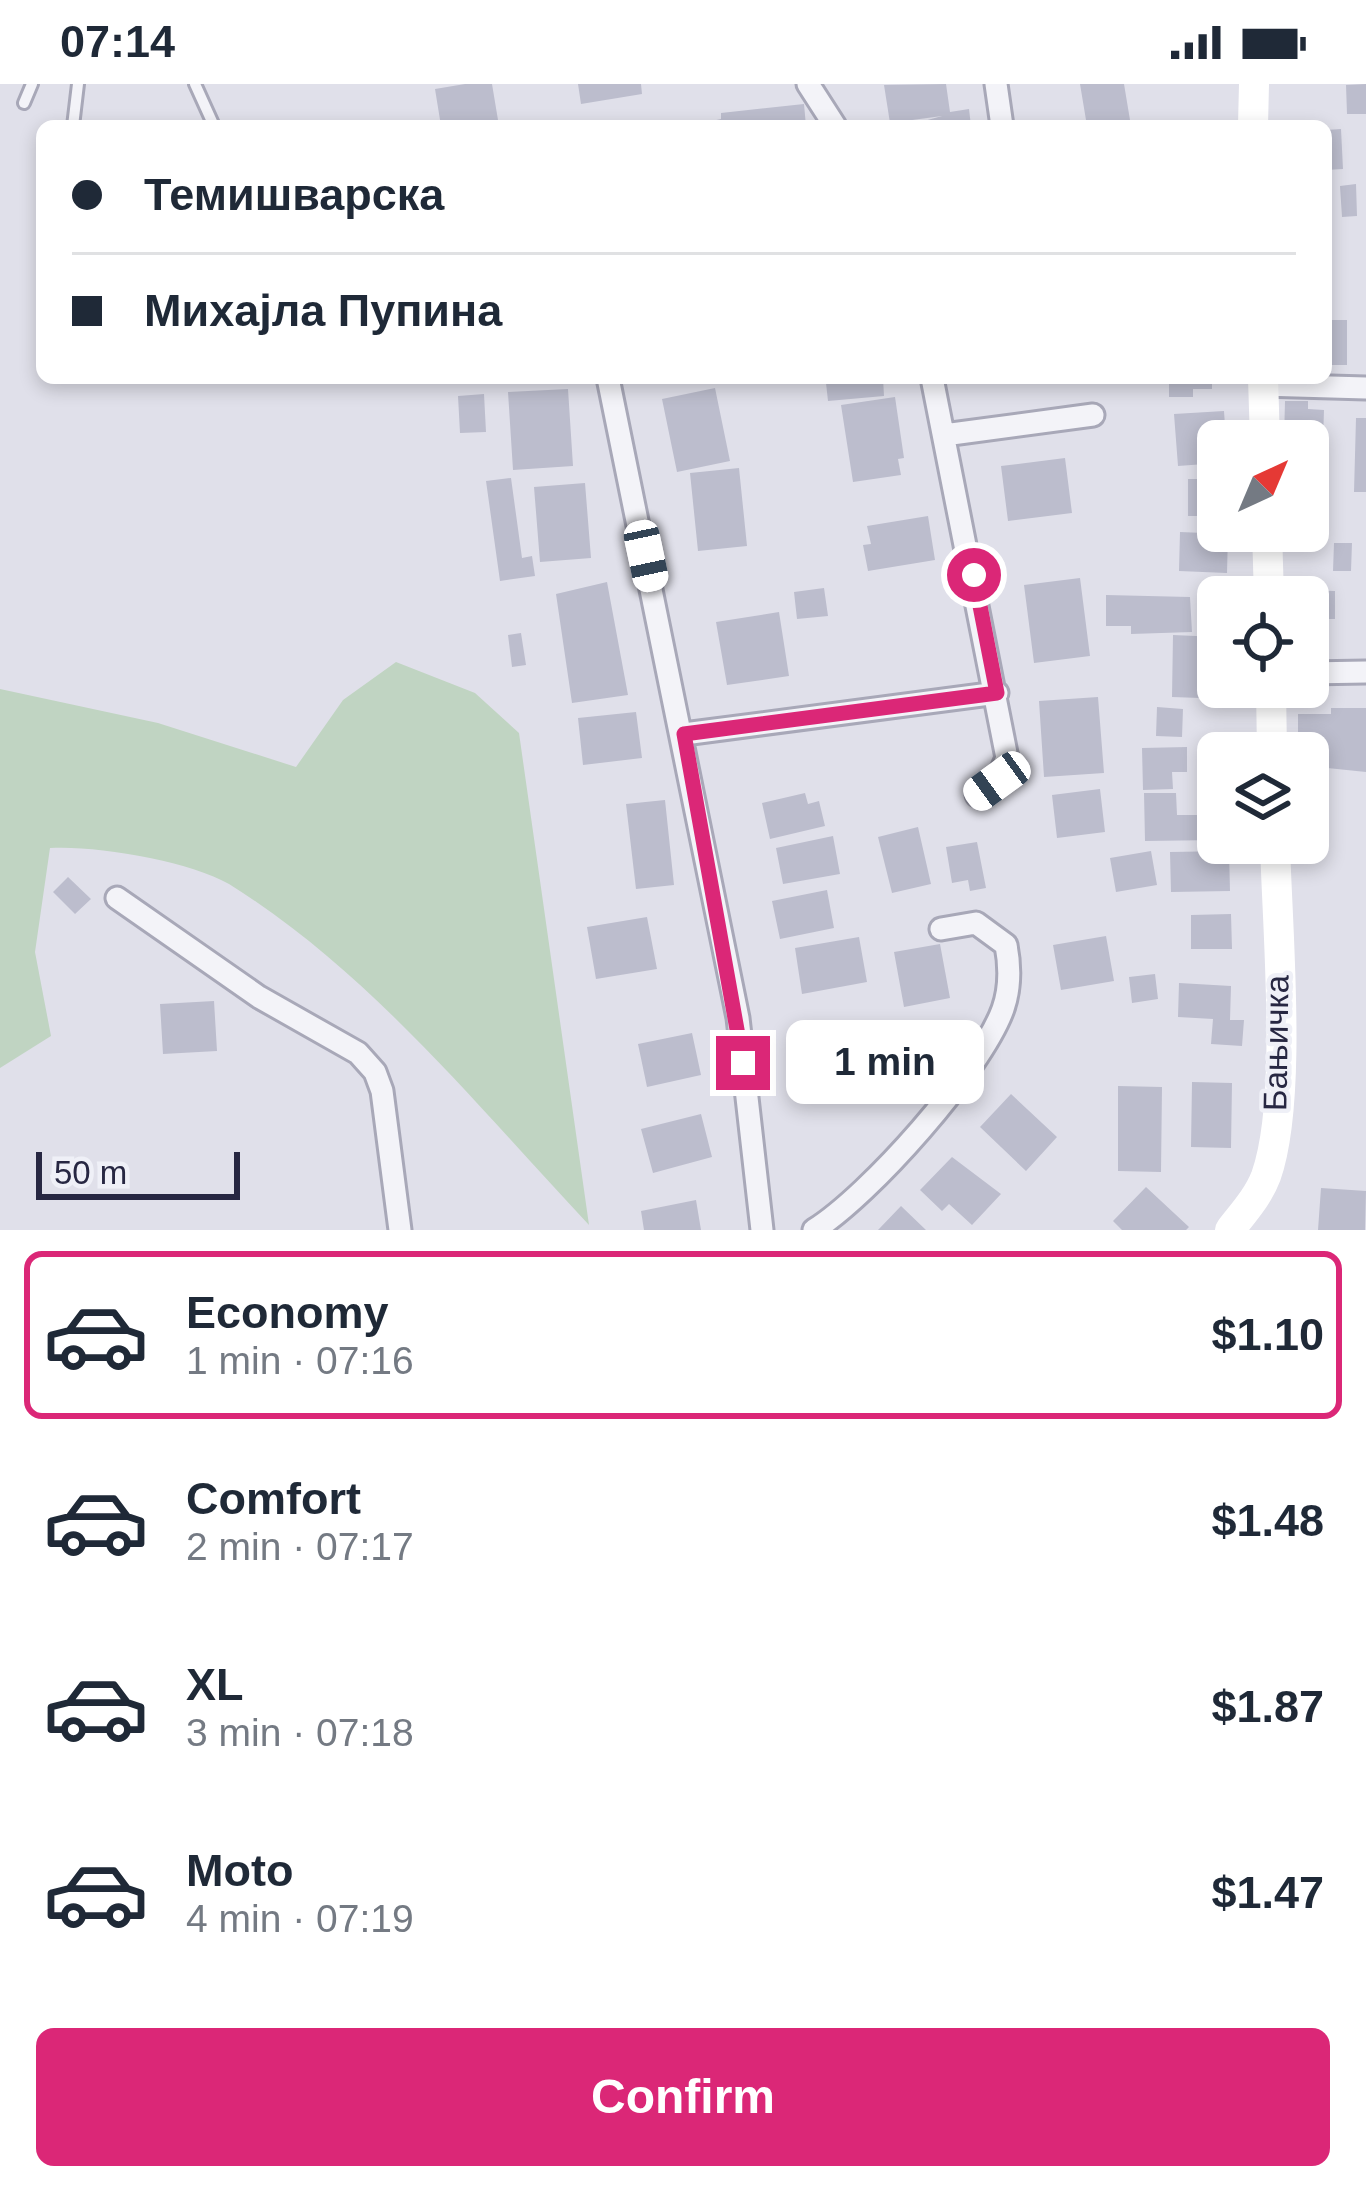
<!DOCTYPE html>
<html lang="en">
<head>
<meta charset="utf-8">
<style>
  :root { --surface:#fff; --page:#f2f2f3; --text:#1f2937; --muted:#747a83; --line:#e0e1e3; --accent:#db2777 }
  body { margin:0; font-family:Arial,sans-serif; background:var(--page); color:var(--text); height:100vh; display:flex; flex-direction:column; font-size:45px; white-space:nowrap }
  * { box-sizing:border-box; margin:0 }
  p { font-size:39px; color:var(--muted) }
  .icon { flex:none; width:66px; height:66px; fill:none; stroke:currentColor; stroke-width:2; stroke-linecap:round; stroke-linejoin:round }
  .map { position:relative; height:1146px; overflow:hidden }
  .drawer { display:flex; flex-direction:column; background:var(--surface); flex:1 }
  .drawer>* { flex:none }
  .hud { position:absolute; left:36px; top:36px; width:1296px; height:264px; border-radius:18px; box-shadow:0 6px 18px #0003; display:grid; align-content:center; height:264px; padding:0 36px; background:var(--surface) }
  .needle { width:78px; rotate:44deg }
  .buttons { position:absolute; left:1197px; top:336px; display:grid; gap:24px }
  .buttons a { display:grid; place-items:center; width:132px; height:132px; border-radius:18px; background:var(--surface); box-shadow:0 6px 18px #0003; font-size:60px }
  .scale { position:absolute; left:36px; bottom:30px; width:204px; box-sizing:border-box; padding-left:12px; border:6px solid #272742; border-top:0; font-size:33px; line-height:42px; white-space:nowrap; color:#272742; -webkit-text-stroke:9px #eff0f7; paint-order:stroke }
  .end { position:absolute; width:54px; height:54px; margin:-27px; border:15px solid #db2777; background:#fff; box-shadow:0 0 0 6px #fff }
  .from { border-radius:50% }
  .bubble { position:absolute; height:84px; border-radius:18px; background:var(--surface); box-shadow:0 6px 18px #0003; font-size:39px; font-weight:700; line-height:84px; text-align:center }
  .car { position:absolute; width:36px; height:72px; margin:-36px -18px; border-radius:15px; box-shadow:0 0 9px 3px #0007; background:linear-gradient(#fff 24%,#345 0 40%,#fff 0 76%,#345 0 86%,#fff 0) }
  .hud b { display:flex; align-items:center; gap:42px; height:114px; font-size:45px }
  .hud b+b { border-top:3px solid var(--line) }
  .hud i { width:30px; height:30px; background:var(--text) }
  ul { padding:21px 0 0; list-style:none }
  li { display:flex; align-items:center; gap:36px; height:168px; margin:0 24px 18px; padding:0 12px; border:6px solid transparent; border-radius:18px }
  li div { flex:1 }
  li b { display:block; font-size:45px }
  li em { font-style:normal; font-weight:700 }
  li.current { border-color:var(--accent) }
  li>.icon { width:108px; height:108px; stroke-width:1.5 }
  .cta { display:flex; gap:24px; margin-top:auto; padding:24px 36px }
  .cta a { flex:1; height:138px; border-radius:18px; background:var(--accent); color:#fff; font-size:48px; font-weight:700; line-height:138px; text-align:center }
  .status { display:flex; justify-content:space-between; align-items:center; height:84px; padding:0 60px; background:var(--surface); direction:ltr }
  .status svg { height:33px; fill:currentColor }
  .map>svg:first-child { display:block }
  .green { fill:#c0d4c2 }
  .building { fill:#bcbdcd }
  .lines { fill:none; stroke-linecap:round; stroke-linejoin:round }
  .lane-casing { stroke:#a8a8b8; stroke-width:16 }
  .street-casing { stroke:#a8a8b8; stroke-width:27 }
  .lane { stroke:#f3f3f8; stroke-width:10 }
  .street { stroke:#f3f3f8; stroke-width:21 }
  .secondary { stroke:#fff; stroke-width:30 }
  .route { stroke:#db2777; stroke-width:15 }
  .labels { text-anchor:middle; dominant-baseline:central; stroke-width:9; stroke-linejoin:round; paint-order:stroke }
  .street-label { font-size:33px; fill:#272742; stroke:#eff0f7 }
</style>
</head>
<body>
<div class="status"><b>07:14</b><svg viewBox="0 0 49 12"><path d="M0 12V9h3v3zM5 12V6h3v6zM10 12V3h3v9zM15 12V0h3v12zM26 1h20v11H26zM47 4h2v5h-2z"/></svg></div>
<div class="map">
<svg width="1366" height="1146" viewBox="0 0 1366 1146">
  <rect width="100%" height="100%" fill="#e0e0ea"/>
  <path class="green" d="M396,578L475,609L519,649L589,1141C476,1021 370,888 229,800C190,777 95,761 50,764L35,868L51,952L0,984V605L158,639L296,683L343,616Z"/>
  <path class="building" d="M465,0H492L499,42H441L435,5Z
    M578,0H641L642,10L581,20Z
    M946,0L950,28L969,25L971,42H906L942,32L890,39L884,1Z
    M1080,0H1124L1131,42H1087Z
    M1366,0V30H1347L1346,1Z
    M804,20L806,42H689L721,35V29Z
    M1341,45L1343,85L1326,86V46Z
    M1356,100L1357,132L1342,133L1340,102Z
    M1326,236H1347V281H1326Z
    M883,294L884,312L828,317L826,299Z
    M1169,294H1212V305H1193V313H1169Z
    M715,304L730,377L677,388L662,315Z
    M568,305L573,382L513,386L508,308Z
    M484,310L486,348L460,349L458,312Z
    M895,313L904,374L898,375L901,391L853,398L841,321Z
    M1285,317H1308V325L1324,326L1323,357L1284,356Z
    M1224,327L1226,357H1218V379L1178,382L1174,330Z
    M1356,334H1366V408H1354Z
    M1065,374L1072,429L1008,437L1001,382Z
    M739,384L747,462L698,467L690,389Z
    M511,394L522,474L532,472L535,492L500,497L486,397Z
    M1188,395H1212V432H1188Z
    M585,399L591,474L540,478L534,403Z
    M928,432L935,476L868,487L863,461L871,460L867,442Z
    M1180,448L1228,450L1227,489L1179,487Z
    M1334,459H1352L1351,487H1333Z
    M1080,494L1090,572L1034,579L1024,501Z
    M607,498L628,611L572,619L556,510Z
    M824,504L828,532L797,535L794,508Z
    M1298,506L1335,507V535H1328V547L1308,546V513H1298Z
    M1106,511L1190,513L1192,548L1131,550V542H1106Z
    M779,528L789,592L727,601L716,538Z
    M521,549L526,581L512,583L508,551Z
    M1173,551L1218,553V603H1229V615L1172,613Z
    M1098,613L1104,689L1044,693L1039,617Z
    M1157,623L1183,625L1182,653L1156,652Z
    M1331,624H1366V688L1308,682V669H1298V630H1331Z
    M636,628L642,674L583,681L578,634Z
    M1187,663V688H1172L1173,705L1143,706L1142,664Z
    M1100,705L1105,748L1057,754L1052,711Z
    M805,709L808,720L819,717L825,742L770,755L762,719Z
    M1144,709H1176L1177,731H1218V756L1145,757Z
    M665,716L674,801L636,805L626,720Z
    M918,743L931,800L892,809L878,753Z
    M833,752L840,790L783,800L776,764Z
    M977,758L986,804L970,807L968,796L952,799L946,763Z
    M1151,767L1157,801L1116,808L1110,774Z
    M1229,767L1230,807L1171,808L1170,768Z
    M68,793L91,815L75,830L53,808Z
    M827,806L834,844L780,855L772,817Z
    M1231,830L1232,865H1191V831Z
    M647,833L657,885L596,895L587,843Z
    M1106,852L1114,897L1061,906L1053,861Z
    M859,853L867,898L802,910L795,864Z
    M940,860L950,914L904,923L894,868Z
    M1155,890L1158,915L1132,919L1129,893Z
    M1179,899L1231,902L1230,936H1244L1242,962L1211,960L1213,935L1178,933Z
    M214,917L217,967L163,970L160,920Z
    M692,949L701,991L647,1003L638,960Z
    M1192,998L1232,999L1231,1064L1191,1063Z
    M1118,1002L1162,1003L1161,1088L1118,1087Z
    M1011,1010L1057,1053L1026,1087L980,1043Z
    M701,1030L712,1073L653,1089L641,1045Z
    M952,1073L1001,1110L972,1141L949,1120L942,1127L920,1106Z
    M1146,1103L1189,1143L1186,1146H1122L1113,1137Z
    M1321,1104L1366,1107L1365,1146H1318Z
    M696,1116L701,1146H644L641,1127Z
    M901,1122L926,1146H878Z"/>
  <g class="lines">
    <g class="lane-casing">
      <path id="lane" d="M195,0L214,42
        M24,19L32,0
        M73,42L78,0"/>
    </g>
    <g class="street-casing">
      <path id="street" d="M808,0L835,42
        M996,0L1002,42
        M608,294L738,934L762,1146
        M932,294L1007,674L997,697L977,711
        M1264,301L1366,304
        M944,351L1093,331
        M1308,589L1366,588
        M684,650L997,609
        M117,814L259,913L358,969L375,988L382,1007L400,1146
        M814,1146C869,1112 981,986 1003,925C1010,905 1010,882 1006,861L976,839L941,845"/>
    </g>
    <use href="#lane" class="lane"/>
    <use href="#street" class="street"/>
    <path class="secondary" d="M1253,42L1254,0
      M1263,294L1265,357
      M1267,447L1269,513
      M1271,603L1272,669
      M1230,1146C1243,1129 1258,1113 1266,1092C1293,1016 1277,844 1275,759"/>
  </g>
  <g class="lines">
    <path class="route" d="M743,979L684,650L997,609L974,491"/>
  </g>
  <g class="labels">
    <g class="street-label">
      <text transform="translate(1276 959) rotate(-89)">Бањичка</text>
    </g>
  </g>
</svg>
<div class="buttons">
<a><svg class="needle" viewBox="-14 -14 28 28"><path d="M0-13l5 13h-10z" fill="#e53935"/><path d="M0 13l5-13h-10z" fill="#747a83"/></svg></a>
<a><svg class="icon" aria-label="locate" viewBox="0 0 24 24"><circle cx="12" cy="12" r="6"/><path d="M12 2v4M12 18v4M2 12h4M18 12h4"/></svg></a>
<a><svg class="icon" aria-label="layers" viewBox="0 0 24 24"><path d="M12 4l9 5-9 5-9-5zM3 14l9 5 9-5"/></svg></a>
</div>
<div class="scale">50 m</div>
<i class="end from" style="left:974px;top:491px"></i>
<i class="end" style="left:743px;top:979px"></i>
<div class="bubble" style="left:786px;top:936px;width:198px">1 min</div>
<i class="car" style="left:646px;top:472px;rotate:168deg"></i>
<i class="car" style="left:997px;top:697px;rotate:234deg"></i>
<div class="hud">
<b><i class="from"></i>Темишварска</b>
<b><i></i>Михајла Пупина</b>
</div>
</div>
<section class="drawer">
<ul>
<li class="current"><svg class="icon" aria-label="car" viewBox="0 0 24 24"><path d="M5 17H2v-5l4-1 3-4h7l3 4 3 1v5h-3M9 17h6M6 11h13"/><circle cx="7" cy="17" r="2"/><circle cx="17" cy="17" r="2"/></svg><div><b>Economy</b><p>1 min · 07:16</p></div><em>$1.10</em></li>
<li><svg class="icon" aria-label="car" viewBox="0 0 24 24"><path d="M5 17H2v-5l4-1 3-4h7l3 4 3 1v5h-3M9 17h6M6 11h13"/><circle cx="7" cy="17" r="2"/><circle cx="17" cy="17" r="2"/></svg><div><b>Comfort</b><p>2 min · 07:17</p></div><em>$1.48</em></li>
<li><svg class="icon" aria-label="car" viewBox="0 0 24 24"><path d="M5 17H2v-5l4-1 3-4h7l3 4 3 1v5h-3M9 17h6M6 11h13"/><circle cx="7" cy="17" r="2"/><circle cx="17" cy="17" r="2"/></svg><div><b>XL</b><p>3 min · 07:18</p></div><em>$1.87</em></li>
<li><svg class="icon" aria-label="car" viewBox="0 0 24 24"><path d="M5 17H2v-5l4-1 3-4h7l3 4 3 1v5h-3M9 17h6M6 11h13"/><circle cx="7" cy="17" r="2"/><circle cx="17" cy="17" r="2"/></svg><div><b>Moto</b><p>4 min · 07:19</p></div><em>$1.47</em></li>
</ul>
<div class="cta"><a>Confirm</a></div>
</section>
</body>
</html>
